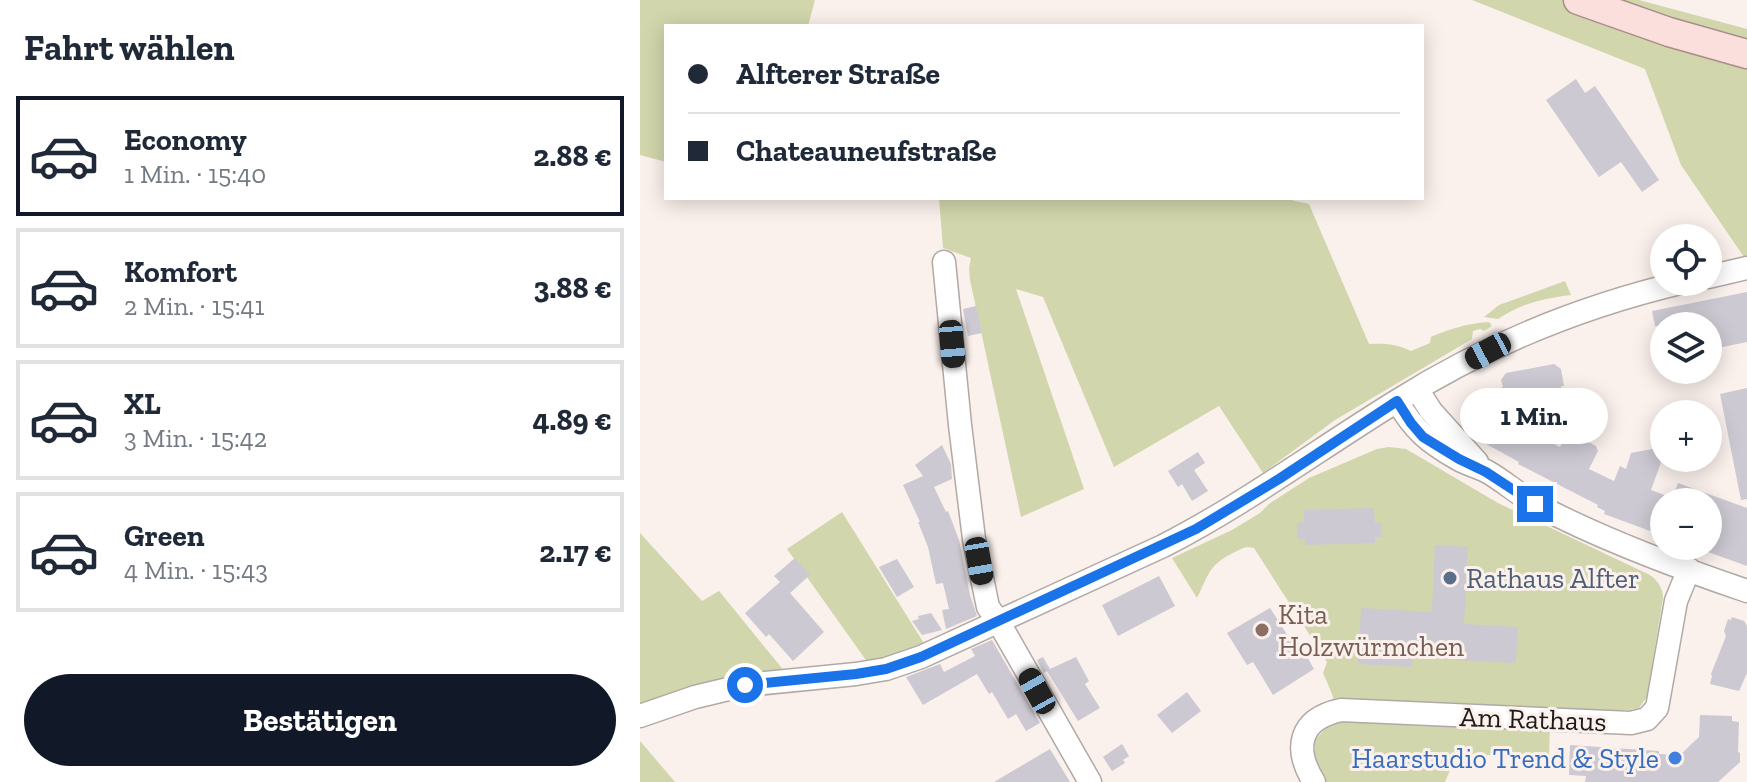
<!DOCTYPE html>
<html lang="de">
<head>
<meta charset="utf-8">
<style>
  :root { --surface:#fff; --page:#f2f2f3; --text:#1f2937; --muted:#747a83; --line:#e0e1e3; --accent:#111827 }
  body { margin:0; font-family:"Zilla Slab",serif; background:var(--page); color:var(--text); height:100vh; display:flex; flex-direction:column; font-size:30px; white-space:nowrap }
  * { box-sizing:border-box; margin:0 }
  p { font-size:26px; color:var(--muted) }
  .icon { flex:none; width:44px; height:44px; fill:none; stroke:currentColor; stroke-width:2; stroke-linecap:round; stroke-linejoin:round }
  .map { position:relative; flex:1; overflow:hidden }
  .sheet { display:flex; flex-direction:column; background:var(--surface); width:640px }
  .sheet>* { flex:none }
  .banner { position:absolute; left:24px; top:24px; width:760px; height:176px; border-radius:0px; box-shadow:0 4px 20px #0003; display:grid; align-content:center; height:176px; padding:0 24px; background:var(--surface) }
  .buttons { position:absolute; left:1010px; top:224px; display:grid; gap:16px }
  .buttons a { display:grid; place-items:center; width:72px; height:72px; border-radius:50%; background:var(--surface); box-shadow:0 4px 20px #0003; font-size:40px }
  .end { position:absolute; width:36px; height:36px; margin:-18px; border:10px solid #1a73e8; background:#fff; box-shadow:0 0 0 4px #fff }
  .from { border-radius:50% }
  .bubble { position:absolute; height:56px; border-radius:28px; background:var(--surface); box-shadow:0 4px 20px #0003; font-size:26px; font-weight:700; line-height:56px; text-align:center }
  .car { position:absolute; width:24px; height:48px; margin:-24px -12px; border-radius:10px; box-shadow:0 0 6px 2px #0007; background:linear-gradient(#222 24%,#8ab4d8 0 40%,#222 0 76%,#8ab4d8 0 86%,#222 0) }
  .banner b { display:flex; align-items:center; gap:28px; height:76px; font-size:30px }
  .banner b+b { border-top:2px solid var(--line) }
  .banner i { width:20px; height:20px; background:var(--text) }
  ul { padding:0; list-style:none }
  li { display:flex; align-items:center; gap:24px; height:120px; margin:0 16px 12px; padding:0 8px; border:4px solid var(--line); border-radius:0px }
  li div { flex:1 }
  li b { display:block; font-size:30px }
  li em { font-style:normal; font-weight:700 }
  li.on { border-color:var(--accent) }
  li>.icon { width:72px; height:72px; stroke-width:1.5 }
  h2 { padding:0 24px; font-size:36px; line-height:96px }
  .action { display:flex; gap:16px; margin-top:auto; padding:16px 24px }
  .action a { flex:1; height:92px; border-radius:48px; background:var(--accent); color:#fff; font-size:32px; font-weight:700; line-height:92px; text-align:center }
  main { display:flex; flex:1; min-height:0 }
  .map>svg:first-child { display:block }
  .green { fill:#d1d6ac }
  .building { fill:#ccc9d2 }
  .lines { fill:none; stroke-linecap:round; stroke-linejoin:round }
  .minor-casing { stroke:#b2a9a5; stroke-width:25 }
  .major-casing { stroke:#aa8c88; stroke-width:31 }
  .minor { stroke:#fff; stroke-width:22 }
  .major { stroke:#fadfdc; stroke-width:28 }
  .route { stroke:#1a73e8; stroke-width:10 }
  .service-dot { fill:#5c6f8a; stroke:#faf0ec; stroke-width:3 }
  .education-dot { fill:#8d6e63; stroke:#faf0ec; stroke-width:3 }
  .shop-dot { fill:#3f7fe0; stroke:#faf0ec; stroke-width:3 }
  .labels { text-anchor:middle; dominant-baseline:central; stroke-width:6; stroke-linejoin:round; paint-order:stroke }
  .service-label { font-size:28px; fill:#4e5e75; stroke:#faf0ec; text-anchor:start }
  .education-label { font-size:28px; fill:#785e54; stroke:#faf0ec; text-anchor:start }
  .street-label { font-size:28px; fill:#1d1a18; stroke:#faf0ec }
  .shop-label { font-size:28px; fill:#366cbe; stroke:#faf0ec; text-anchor:end }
</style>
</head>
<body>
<main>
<section class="sheet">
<h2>Fahrt wählen</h2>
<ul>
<li class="on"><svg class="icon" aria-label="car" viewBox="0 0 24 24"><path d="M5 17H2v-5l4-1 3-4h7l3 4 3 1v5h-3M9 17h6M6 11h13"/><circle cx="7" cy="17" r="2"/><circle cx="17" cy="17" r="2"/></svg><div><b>Economy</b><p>1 Min. · 15:40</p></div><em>2.88 €</em></li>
<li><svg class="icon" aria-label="car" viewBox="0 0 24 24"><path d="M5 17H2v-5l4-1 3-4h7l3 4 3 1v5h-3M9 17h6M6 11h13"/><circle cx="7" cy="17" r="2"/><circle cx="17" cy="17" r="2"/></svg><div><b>Komfort</b><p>2 Min. · 15:41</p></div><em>3.88 €</em></li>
<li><svg class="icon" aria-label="car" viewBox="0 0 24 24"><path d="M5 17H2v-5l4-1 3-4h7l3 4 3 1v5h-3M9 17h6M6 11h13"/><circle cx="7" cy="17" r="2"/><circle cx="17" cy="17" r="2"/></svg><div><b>XL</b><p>3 Min. · 15:42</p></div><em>4.89 €</em></li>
<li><svg class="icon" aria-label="car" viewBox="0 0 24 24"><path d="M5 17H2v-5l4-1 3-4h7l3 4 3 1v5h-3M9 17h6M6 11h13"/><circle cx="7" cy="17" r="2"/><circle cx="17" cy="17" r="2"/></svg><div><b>Green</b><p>4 Min. · 15:43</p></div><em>2.17 €</em></li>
</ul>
<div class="action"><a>Bestätigen</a></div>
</section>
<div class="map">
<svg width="1107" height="782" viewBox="0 0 1107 782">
  <rect width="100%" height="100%" fill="#faf0ec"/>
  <path class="green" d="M0,0H175L168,26H26V162L0,155Z
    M832,0H999L1107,29V256L1104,257L1041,165L1005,69Z
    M299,198H642L669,204L729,344C744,343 757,344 771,351L790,343L791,337C809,329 829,323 849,322L852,326L844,331L840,329L833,331L832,339L695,420L623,473L579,406L474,467L403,297L376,289L444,489L381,517L330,280L329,268L331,258L303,248Z
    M925,281L931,295C905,298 880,304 858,319L844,317L859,305Z
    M749,447L766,449L858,503L1010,575C1018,581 1023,588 1023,598L1007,697L999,708L990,710H963L910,725L909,757L817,754L805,782H685L675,766V740C702,712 698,707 683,673L687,662L614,548C605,546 603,548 595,552C569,564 569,574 557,598L532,558L592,530L620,513L629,504L669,478L737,449Z
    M202,512L285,645L270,652L228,663L147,549Z
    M0,533L62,601L79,591L145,672L0,707Z
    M0,741L35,782H0Z"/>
  <path class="building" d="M936,79L945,93L955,86L1019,180L1002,192L981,162L959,177L906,100Z
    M1107,292V342L1068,350V326H1015L1012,311Z
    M336,306L342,333L328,336L323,309Z
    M914,364L921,369L924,386H921L923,398L912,400L914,408L888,412L894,415L887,431L920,447L929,432L956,446L958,451L949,469L974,481L980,466L986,469L991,453L1012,449L1014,442L1024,445V454L1011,490L1024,495V536L964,514L965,511L957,507L958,505L878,464L879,462L839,440L851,417L846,402V396L848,393L863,387L861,380L866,373Z
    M1107,388V499L1101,500L1080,394Z
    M302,445L311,464L312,479L294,487L306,512L308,511L319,540L330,595L337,616L306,629L302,610L309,609L303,583L296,584L288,547L278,522H280L263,485L283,476L275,465Z
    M558,452L565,463L554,470L568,491L552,501L542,484L538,487L528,471Z
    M1038,483L1107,508V566L1068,552V502H1031Z
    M734,508L735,523H741V537H735V543L665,545V539H657V524L664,523V510Z
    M795,545L828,547L824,624L878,627L876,663L798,659L799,645L773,644L772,667L718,664L721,608L792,612Z
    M155,558L170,575L150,593L184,632L153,661L129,634L126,637L105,613L140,582L134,576Z
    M257,559L274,587L257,597L239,567Z
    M519,576L535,606L478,636L462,605Z
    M630,608L650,639L655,636L674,669L633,695L613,662L607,665L587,633Z
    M291,613L302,630L282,635L272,621L279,619L278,616Z
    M1092,617L1104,621L1107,626V673L1099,691L1070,684L1072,676L1071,674L1086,636L1084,631L1088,619L1091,620Z
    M352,640L400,723L386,731L376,714L368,719L352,692L349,694L337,674L283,705L266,677L300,664L304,672L335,656L331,649Z
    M403,657L410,669L436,657L449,681L445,684L460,708L438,721L407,671L404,673L397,660Z
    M547,692L561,711L532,733L517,715Z
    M1060,715L1092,716V721L1099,722L1098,752L1100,753V762L1078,782H945L946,776L929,775L930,745L1019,751V754L1040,755L1059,737Z
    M482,744L489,756L483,760L485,763L472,771L463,757Z
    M410,749L430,782H354Z"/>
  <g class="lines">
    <g class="minor-casing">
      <path id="minor" d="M304,262L320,425L334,539L348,607L358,621L450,782
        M1068,277L1107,268
        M777,389L791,411L837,462
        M757,401C774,430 788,442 818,459C827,464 837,467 846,471C864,481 879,495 897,505C963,540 1036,567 1107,591
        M0,716L55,697L105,685L216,674L246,669L281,657L523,546C605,504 679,449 757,401C846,345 942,306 1044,282
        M674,782C653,748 659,719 701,710L991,723L1007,719L1017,708L1036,601L1049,569"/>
    </g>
    <g class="major-casing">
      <path id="major" d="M938,0L1029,32L1107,54"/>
    </g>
    <use href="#minor" class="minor"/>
    <use href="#major" class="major"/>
  </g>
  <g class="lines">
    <path class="route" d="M105,685L216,674L246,669L281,657L556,529L639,479L757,401L771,423L783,437L819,459L846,472L895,504"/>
  </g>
  <circle class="service-dot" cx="810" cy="578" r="8"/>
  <circle class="education-dot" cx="622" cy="630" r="8"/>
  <circle class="shop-dot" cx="1035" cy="758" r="8"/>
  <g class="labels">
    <g class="service-label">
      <text x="826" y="578">Rathaus Alfter</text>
    </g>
    <g class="education-label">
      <text x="638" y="614">Kita<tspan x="638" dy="32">Holzwürmchen</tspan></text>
    </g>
    <g class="street-label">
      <text transform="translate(893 719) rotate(2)">Am Rathaus</text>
    </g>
    <g class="shop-label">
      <text x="1019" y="758">Haarstudio Trend &amp; Style</text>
    </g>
  </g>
</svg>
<div class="buttons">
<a><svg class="icon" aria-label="locate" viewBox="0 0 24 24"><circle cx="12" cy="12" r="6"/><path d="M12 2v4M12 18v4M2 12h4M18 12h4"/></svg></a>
<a><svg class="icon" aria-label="layers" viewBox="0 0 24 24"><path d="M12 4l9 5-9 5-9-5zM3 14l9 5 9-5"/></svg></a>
<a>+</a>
<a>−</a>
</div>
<i class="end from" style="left:105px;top:685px"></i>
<i class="end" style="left:895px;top:504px"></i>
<div class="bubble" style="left:820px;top:388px;width:148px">1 Min.</div>
<i class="car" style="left:312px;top:344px;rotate:175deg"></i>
<i class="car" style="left:848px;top:351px;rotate:242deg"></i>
<i class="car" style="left:339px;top:561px;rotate:170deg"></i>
<i class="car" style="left:397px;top:691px;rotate:331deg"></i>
<div class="banner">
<b><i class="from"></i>Alfterer Straße</b>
<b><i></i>Chateauneufstraße</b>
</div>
</div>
</main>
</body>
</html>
